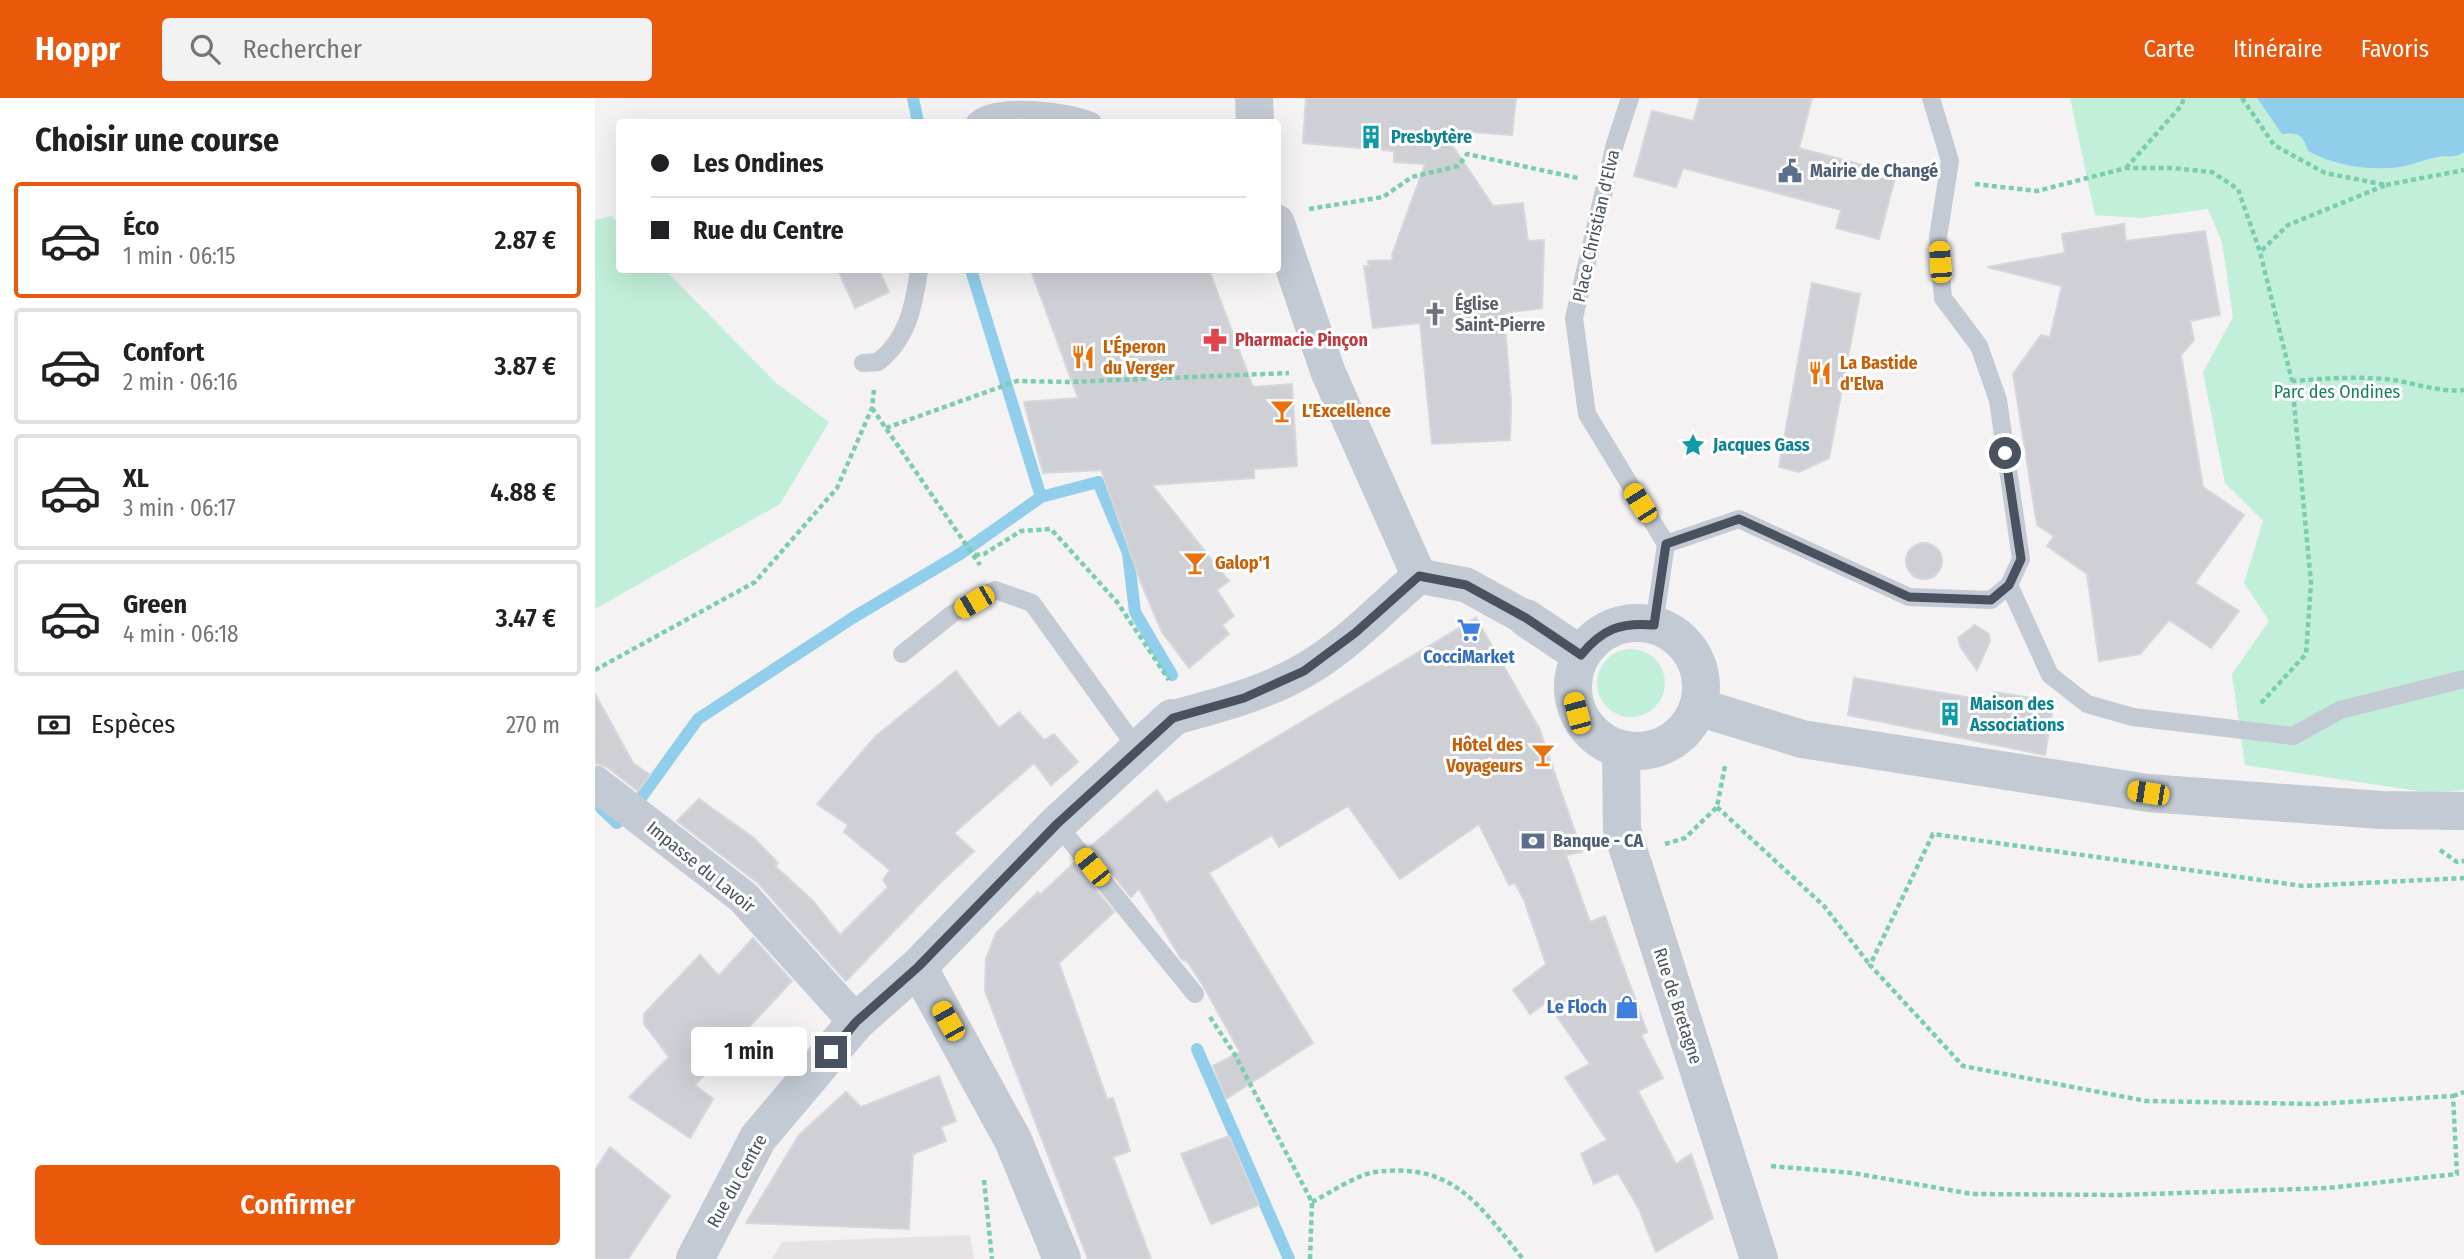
<!DOCTYPE html>
<html lang="fr">
<head>
<meta charset="utf-8">
<style>
  :root { --surface:#fff; --page:#f2f2f2; --text:#202124; --muted:#757577; --line:#e0e0e0; --accent:#ea580c }
  body { margin:0; font-family:"Fira Sans Condensed",sans-serif; background:var(--page); color:var(--text); height:100vh; display:flex; flex-direction:column; font-size:26px; white-space:nowrap }
  * { box-sizing:border-box; margin:0 }
  p { font-size:23px; color:var(--muted) }
  .icon { flex:none; width:38px; height:38px; fill:none; stroke:currentColor; stroke-width:2; stroke-linecap:round; stroke-linejoin:round }
  .map { position:relative; flex:1; overflow:hidden }
  .panel { display:flex; flex-direction:column; background:var(--surface); width:595px }
  .panel>* { flex:none }
  .banner { position:absolute; left:21px; top:21px; width:665px; height:154px; border-radius:7px; box-shadow:0 7px 28px #0002; display:grid; align-content:center; height:154px; padding:0 35px; background:var(--surface) }
  .end { position:absolute; width:32px; height:32px; margin:-16px; border:9px solid #4a525f; background:#fff; box-shadow:0 0 0 4px #fff }
  .from { border-radius:50% }
  .bubble { position:absolute; height:49px; border-radius:7px; background:var(--surface); box-shadow:0 7px 28px #0002; font-size:23px; font-weight:600; line-height:49px; text-align:center }
  .car { position:absolute; width:21px; height:42px; margin:-21px -10px; border-radius:9px; box-shadow:0 0 5px 2px #0007; background:linear-gradient(#f5c518 24%,#345 0 40%,#f5c518 0 76%,#345 0 86%,#f5c518 0) }
  .banner b { display:flex; align-items:center; gap:24px; height:66px; font-size:26px }
  .banner b+b { border-top:2px solid var(--line) }
  .banner i { width:18px; height:18px; background:var(--text) }
  ul { padding:0; list-style:none }
  li { display:flex; align-items:center; gap:21px; height:116px; margin:0 14px 10px; padding:0 21px; border:4px solid var(--line); border-radius:7px }
  li div { flex:1 }
  li b { display:block; font-size:26px }
  li em { font-style:normal; font-weight:600 }
  li.on { border-color:var(--accent) }
  li>.icon { width:63px; height:63px; stroke-width:1.5 }
  h2 { padding:0 35px; font-size:32px; line-height:84px }
  .pay { display:flex; align-items:center; gap:18px; height:77px; padding:0 35px; font-size:26px }
  .pay p { margin-inline-start:auto }
  .action { display:flex; gap:14px; margin-top:auto; padding:14px 35px }
  .action a { flex:1; height:80px; border-radius:7px; background:var(--accent); color:#fff; font-size:28px; font-weight:600; line-height:80px; text-align:center }
  header { display:flex; align-items:center; gap:42px; box-sizing:border-box; height:98px; padding:0 35px; background:var(--accent); color:#fff }
  header strong { font-size:33px }
  nav { display:flex; gap:38px; margin-inline-start:auto; font-size:24px }
  .search { width:490px; height:63px; background:var(--page); display:flex; align-items:center; gap:18px; box-sizing:border-box; padding:0 24px; border-radius:7px; color:var(--muted); font-size:26px }
  main { display:flex; flex:1; min-height:0 }
  .map>svg:first-child { display:block }
  .education { fill:#e5e3e4 }
  .green { fill:#c2efd9 }
  .water { fill:#90ceeb }
  .lines { fill:none; stroke-linecap:round; stroke-linejoin:round }
  .stream { stroke:#90ceeb; stroke-width:12 }
  .building { fill:#cfd0d6; stroke:#d6d7dd; stroke-width:2 }
  .path { stroke:#7acdad; stroke-width:4.5; stroke-dasharray:5 3.5; stroke-linecap:butt }
  .service { stroke:#c3cad3; stroke-width:18 }
  .minor { stroke:#c3cad3; stroke-width:35 }
  .tertiary { stroke:#c3cad3; stroke-width:38 }
  .route { stroke:#4a525f; stroke-width:9 }
  .labels { text-anchor:middle; dominant-baseline:central; stroke-width:6; stroke-linejoin:round; paint-order:stroke }
  .culture-label { font-size:18px; font-weight:bold; fill:#0d838f; stroke:#fff; text-anchor:start }
  .service-label { font-size:18px; font-weight:bold; fill:#4e5e75; stroke:#fff; text-anchor:start }
  .street-label { font-size:18px; fill:#4a525f; stroke:#fff }
  .worship-label { font-size:18px; font-weight:bold; fill:#5b616d; stroke:#fff; text-anchor:start }
  .health-label { font-size:18px; font-weight:bold; fill:#be3a42; stroke:#fff; text-anchor:start }
  .food-label { font-size:18px; font-weight:bold; fill:#c56008; stroke:#fff; text-anchor:start }
  .park-label { font-size:18px; fill:#198159; stroke:#fff }
  .shop-label { font-size:18px; font-weight:bold; fill:#366cbe; stroke:#fff }
</style>
</head>
<body>
<header>
<strong>Hoppr</strong>
<div class="search"><svg class="icon" aria-label="search" viewBox="0 0 24 24"><circle cx="10" cy="10" r="6"/><path d="M15 15l6 6"/></svg>Rechercher</div>
<nav><a>Carte</a><a>Itinéraire</a><a>Favoris</a></nav>
</header>
<main>
<section class="panel">
<h2>Choisir une course</h2>
<ul>
<li class="on"><svg class="icon" aria-label="car" viewBox="0 0 24 24"><path d="M5 17H2v-5l4-1 3-4h7l3 4 3 1v5h-3M9 17h6M6 11h13"/><circle cx="7" cy="17" r="2"/><circle cx="17" cy="17" r="2"/></svg><div><b>Éco</b><p>1 min · 06:15</p></div><em>2.87 €</em></li>
<li><svg class="icon" aria-label="car" viewBox="0 0 24 24"><path d="M5 17H2v-5l4-1 3-4h7l3 4 3 1v5h-3M9 17h6M6 11h13"/><circle cx="7" cy="17" r="2"/><circle cx="17" cy="17" r="2"/></svg><div><b>Confort</b><p>2 min · 06:16</p></div><em>3.87 €</em></li>
<li><svg class="icon" aria-label="car" viewBox="0 0 24 24"><path d="M5 17H2v-5l4-1 3-4h7l3 4 3 1v5h-3M9 17h6M6 11h13"/><circle cx="7" cy="17" r="2"/><circle cx="17" cy="17" r="2"/></svg><div><b>XL</b><p>3 min · 06:17</p></div><em>4.88 €</em></li>
<li><svg class="icon" aria-label="car" viewBox="0 0 24 24"><path d="M5 17H2v-5l4-1 3-4h7l3 4 3 1v5h-3M9 17h6M6 11h13"/><circle cx="7" cy="17" r="2"/><circle cx="17" cy="17" r="2"/></svg><div><b>Green</b><p>4 min · 06:18</p></div><em>3.47 €</em></li>
</ul>
<div class="pay"><svg class="icon" aria-label="cash" viewBox="0 0 24 24"><path d="M3 7h18v10H3z"/><circle cx="12" cy="12" r="2"/></svg>Espèces<p>270 m</p></div>
<div class="action"><a>Confirmer</a></div>
</section>
<div class="map">
<svg width="1869" height="1161" viewBox="0 0 1869 1161">
  <rect width="100%" height="100%" fill="#f4f2f2"/>
  <path class="education" d="M375,1137L379,1161H177L187,1144Z"/>
  <path class="green" d="M1475,0H1869V692L1837,695L1650,667L1637,576L1674,523L1649,485L1668,423L1630,385L1608,274L1638,219L1627,144L1613,111L1546,120L1500,117Z
    M17,118L24,126V172H70L181,285L234,324L185,406L0,511V122Z
    M1002 585a34 34 0 1 1 68 0a34 34 0 1 1-68 0Z"/>
  <path class="water" d="M1662,0H1869V54C1860,61 1853,57 1843,59C1830,61 1818,67 1805,69C1775,73 1740,68 1713,53C1708,37 1704,34 1687,36Z"/>
  <g class="lines">
    <path class="stream" d="M318,0L323,24
      M376,172L446,399L503,384L533,455L540,514L577,577
      M43,704L103,621L259,519L365,456L446,399
      M6,710L22,725
      M602,951L694,1161"/>
  </g>
  <path class="building" d="M711,0H921L917,37L847,32L898,108L928,105L933,143L949,142L947,210L909,215L916,304L915,342L837,346L825,225L778,230L769,168H774L773,163L798,162L797,157L830,66L799,64V53L708,45Z
    M1105,0H1217L1204,50L1301,76L1284,141L1241,130L1246,112L1088,70L1081,89L1039,78L1057,13L1098,23Z
    M1529,126L1531,143L1610,133L1625,217L1595,223L1599,242L1586,257L1608,389L1649,417L1600,485L1644,513L1616,550L1574,522L1545,556L1504,563L1492,476L1452,448L1459,438L1442,427L1418,276L1446,237L1455,239L1467,188L1392,169L1470,155L1467,136Z
    M243,172H284L294,194L260,210Z
    M436,172H614L658,289L697,286L702,368L659,371V380L557,387L634,483L622,492L639,518L627,527L634,536L594,570L567,534L546,485L506,372L448,375L429,304L483,300Z
    M1217,185L1265,196L1234,360L1204,374L1184,369Z
    M1311 463a18 18 0 1 1 36 0a18 18 0 1 1-36 0Z
    M881,520L944,630L987,754L971,757L995,824L1010,818L1052,934L1046,937L1068,980L1043,993L1081,1066L1096,1056L1118,1120L1061,1154L1044,1111L1023,1075L999,1086L986,1056L1012,1042L970,979L995,966L952,904L935,916L918,892L951,866L929,802L920,785L914,787L884,726L805,781L753,708L684,749L677,737L614,775L718,945L631,1001L618,968L645,954L609,889L592,863L587,862L544,791L536,799L495,749L562,692L571,705Z
    M1380,527L1394,536L1395,543L1382,572L1366,550L1363,540Z
    M361,573L404,630L424,614L449,642L459,636L483,664L456,687L439,665L359,735L379,753L345,785L251,883L163,785L82,723L104,701L159,740L183,765L180,768L218,803L245,837L293,789L288,782L295,772L249,734L253,727L222,706L281,638Z
    M1259,580L1407,605L1399,594L1448,602L1457,614L1450,657L1253,617Z
    M0,596L38,665L55,677L43,693L12,669L0,665Z
    M479,765L519,814L464,865L512,1001L518,1000L535,1053L518,1059L556,1161H493L390,893L391,861L401,835L443,794L445,797Z
    M158,840L197,883L100,987L118,1001L95,1040L34,999L74,959L49,926V916L105,857L124,878Z
    M344,978L361,1023L346,1029L351,1043L318,1056L314,1131L151,1125L204,1037L251,994L266,1009Z
    M634,1038L664,1107L616,1126L586,1056Z
    M15,1049L75,1098L33,1161H0V1072Z"/>
  <g class="lines">
    <path class="path" d="M1647,0L1679,47L1730,75L1791,87L1693,127L1665,154
      M1531,70L1586,8L1589,0
      M1380,86L1442,93L1531,70H1577L1617,74L1643,91L1665,154L1697,283
      M1791,87L1869,72
      M714,111L788,99L817,79L863,68L872,56L983,80
      M277,310L385,467
      M291,330L422,283L474,284L694,275
      M380,457L389,456L426,433L456,431L522,504L574,582
      M0,572L160,484L242,390L277,310L279,292
      M1666,605L1711,556L1716,485L1697,283C1728,281 1758,278 1789,281C1816,283 1842,295 1869,292
      M1122,709L1229,808L1275,867
      M1070,746L1090,740L1122,709L1130,668
      M1845,752L1862,764L1869,763
      M615,919L640,957L717,1104L715,1161
      M1858,998L1869,994
      M1176,1068L1258,1075L1377,1096L1524,1097L1733,1090L1862,1076L1858,998L1720,1006L1551,1003L1368,968L1275,867L1338,736L1708,788L1869,780
      M389,1082L397,1161
      M717,1104C733,1096 763,1076 780,1074C859,1064 884,1107 928,1161"/>
    <path class="service" d="M1035,0L1020,46L979,220L992,316L1071,446L1059,527
      M380,24C397,3 476,13 498,24
      M268,265L283,264C313,241 319,207 324,172
      M1071,446L1144,421L1314,499L1396,502L1414,487L1426,461L1403,302L1384,248L1348,200L1343,139L1355,63L1336,0
      M1414,487L1455,577L1492,606L1538,619L1698,638L1745,612L1869,581
      M307,556L357,516L400,492L437,505L543,652
      M462,726L600,896"/>
    <path class="minor" d="M682,124L733,274L824,478
      M824,478L871,487L931,520
      M577,620C622,608 668,596 708,573C751,549 787,510 824,478
      M0,685L148,799L261,924"/>
    <path class="tertiary" d="M659,0L660,24
      M931,520L986,557
      M978 589a64 64 0 1 1 128 0a64 64 0 1 1-128 0Z
      M1103,609L1207,641L1553,695L1786,712L1869,713
      M1026,652L1027,732L1164,1161
      M323,869L418,1042L467,1161
      M100,1161L163,1040L261,924L323,869L462,726L577,620"/>
  </g>
  <g class="lines">
    <path class="route" d="M236,954L261,924L323,869L462,726L578,620L649,600L709,573L760,535L824,478L871,487L931,520L986,557C1007,531 1026,524 1059,527L1071,446L1144,421L1314,499L1396,502L1414,487L1426,461L1410,355"/>
  </g>
  <defs>
    <g id="building-bare" transform="scale(1.89)"><path d="M-4-6H4V6H1V3H-1V6H-4ZM-2.5-4.3h1.7v1.8h-1.7ZM.8-4.3h1.7v1.8H.8ZM-2.5-1h1.7V.8h-1.7ZM.8-1h1.7V.8H.8Z" fill="#0f9aa8" stroke="#fff" stroke-width="2.5" paint-order="stroke"/></g>
    <g id="civic-bare" transform="scale(1.89)"><path d="M-.6-6.5H3V-4.5H.6V-3L4-1V1h2V6H-6V1h2V-1L-.6-3ZM-1.2 2.5V6h2.4V2.5Z" fill="#5c6f8a" stroke="#fff" stroke-width="2.5" paint-order="stroke"/></g>
    <g id="church-bare" transform="scale(1.89)"><path d="M-1.2-6h2.4v3.5h3.3v2.4h-3.3V6h-2.4V-.1h-3.3v-2.4h3.3Z" fill="#6b7280" stroke="#fff" stroke-width="2.5" paint-order="stroke"/></g>
    <g id="pharmacy-bare" transform="scale(1.89)"><path d="M-2-6h4v4h4v4h-4v4h-4v-4h-4v-4h4Z" fill="#e0444e" stroke="#fff" stroke-width="2.5" paint-order="stroke"/></g>
    <g id="restaurant-bare" transform="scale(1.89)"><path d="M-5-6h1v4h1v-4h1v4h1v-4h1v5L-1.5 .5V6h-2V.5L-5-1ZM5-6V6H3V1.5H1.5Q1.5-4 5-6Z" fill="#e8710a" stroke="#fff" stroke-width="2.5" paint-order="stroke"/></g>
    <g id="bar-bare" transform="scale(1.89)"><path d="M-6-5H6L.8 .8V4.5H3.5V6h-7V4.5H-.8V.8Z" fill="#e8710a" stroke="#fff" stroke-width="2.5" paint-order="stroke"/></g>
    <g id="sight-bare" transform="scale(1.89)"><path d="M0-6L1.8-2.2L6-1.7L2.9 1.2L3.7 5.4L0 3.3L-3.7 5.4L-2.9 1.2L-6-1.7L-1.8-2.2Z" fill="#0f9aa8" stroke="#fff" stroke-width="2.5" paint-order="stroke"/></g>
    <g id="supermarket-bare" transform="scale(1.89)"><path d="M-6-5.5h2.5l.6 2H6L4.5 2H-2.5L-4.4-4H-6ZM-1.5 3.2a1.3 1.3 0 1 0 .1 0ZM3 3.2a1.3 1.3 0 1 0 .1 0Z" fill="#3f7fe0" stroke="#fff" stroke-width="2.5" paint-order="stroke"/></g>
    <g id="bank-bare" transform="scale(1.89)"><path d="M-6-4H6V4H-6ZM0-2.3a2.3 2.3 0 1 0 0 4.6a2.3 2.3 0 1 0 0-4.6Z" fill="#5c6f8a" stroke="#fff" stroke-width="2.5" paint-order="stroke"/></g>
    <g id="shop-bare" transform="scale(1.89)"><path d="M-5-2.5h2.3a2.7 3.5 0 0 1 5.4 0H5L5.5 6h-11ZM-1.5-2.5h3a1.5 2.3 0 0 0-3 0Z" fill="#3f7fe0" stroke="#fff" stroke-width="2.5" paint-order="stroke"/></g>
  </defs>
  <g fill-rule="evenodd">
    <use href="#building-bare" x="776" y="39"/>
    <use href="#civic-bare" x="1195" y="73"/>
    <use href="#church-bare" x="840" y="216"/>
    <use href="#pharmacy-bare" x="620" y="242"/>
    <use href="#restaurant-bare" x="488" y="259"/>
    <use href="#restaurant-bare" x="1225" y="275"/>
    <use href="#bar-bare" x="687" y="313"/>
    <use href="#sight-bare" x="1098" y="347"/>
    <use href="#bar-bare" x="600" y="465"/>
    <use href="#supermarket-bare" x="874" y="532"/>
    <use href="#building-bare" x="1355" y="616"/>
    <use href="#bar-bare" x="948" y="657"/>
    <use href="#bank-bare" x="938" y="743"/>
    <use href="#shop-bare" x="1032" y="909"/>
  </g>
  <g class="labels">
    <g class="culture-label">
      <text x="796" y="39">Presbytère</text>
      <text x="1118" y="347">Jacques Gass</text>
      <text x="1375" y="606">Maison des<tspan x="1375" dy="21">Associations</tspan></text>
    </g>
    <g class="service-label">
      <text x="1215" y="73">Mairie de Changé</text>
      <text x="958" y="743">Banque - CA</text>
    </g>
    <g class="street-label">
      <text transform="translate(1001 128) rotate(-77)">Place Christian d'Elva</text>
      <text transform="translate(106 769) rotate(39)">Impasse du Lavoir</text>
      <text transform="translate(1083 908) rotate(72)">Rue de Bretagne</text>
      <text transform="translate(142 1083) rotate(-61)">Rue du Centre</text>
    </g>
    <g class="worship-label">
      <text x="860" y="206">Église<tspan x="860" dy="21">Saint-Pierre</tspan></text>
    </g>
    <g class="health-label">
      <text x="640" y="242">Pharmacie Pinçon</text>
    </g>
    <g class="food-label">
      <text x="508" y="249">L'Éperon<tspan x="508" dy="21">du Verger</tspan></text>
      <text x="1245" y="265">La Bastide<tspan x="1245" dy="21">d'Elva</tspan></text>
      <text x="707" y="313">L'Excellence</text>
      <text x="620" y="465">Galop'1</text>
      <text x="928" y="647" text-anchor="end">Hôtel des<tspan x="928" dy="21">Voyageurs</tspan></text>
    </g>
    <g class="park-label">
      <text x="1742" y="294">Parc des Ondines</text>
    </g>
    <g class="shop-label">
      <text x="874" y="559">CocciMarket</text>
      <text x="1012" y="909" text-anchor="end">Le Floch</text>
    </g>
  </g>
</svg>
<i class="end from" style="left:1410px;top:355px"></i>
<i class="end" style="left:236px;top:954px"></i>
<div class="bubble" style="left:96px;top:929px;width:116px">1 min</div>
<i class="car" style="left:1345px;top:164px;rotate:356deg"></i>
<i class="car" style="left:1045px;top:405px;rotate:328deg"></i>
<i class="car" style="left:379px;top:504px;rotate:240deg"></i>
<i class="car" style="left:982px;top:615px;rotate:345deg"></i>
<i class="car" style="left:1553px;top:695px;rotate:279deg"></i>
<i class="car" style="left:497px;top:769px;rotate:321deg"></i>
<i class="car" style="left:353px;top:923px;rotate:331deg"></i>
<div class="banner">
<b><i class="from"></i>Les Ondines</b>
<b><i></i>Rue du Centre</b>
</div>
</div>
</main>
</body>
</html>
